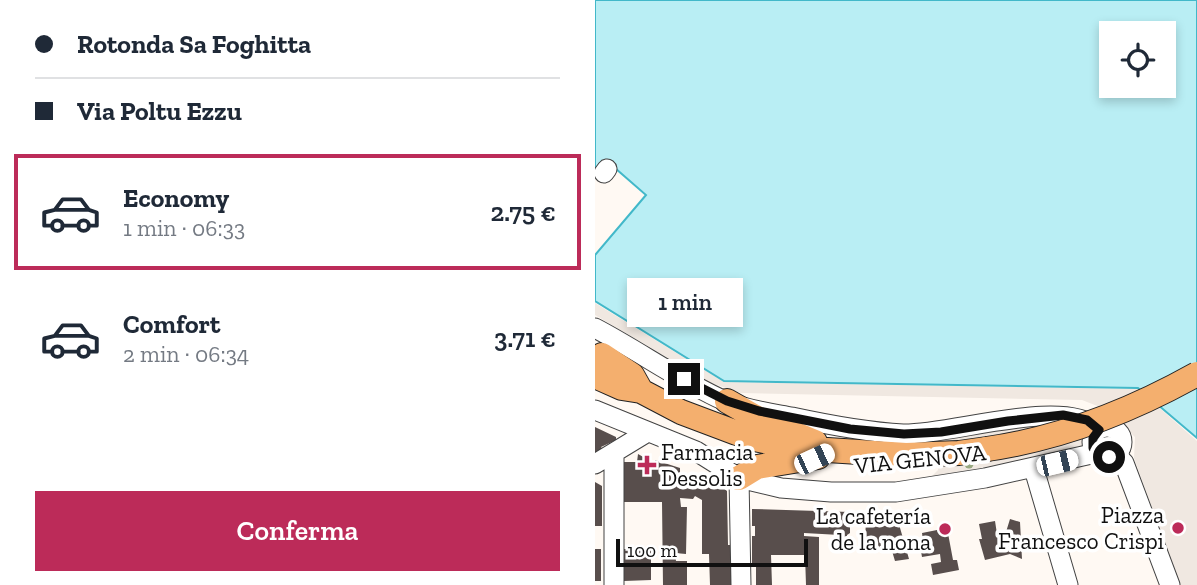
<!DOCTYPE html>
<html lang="it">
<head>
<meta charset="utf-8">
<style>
  :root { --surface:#fff; --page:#f2f2f3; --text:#1f2937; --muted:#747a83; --line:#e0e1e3; --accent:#bc2b59 }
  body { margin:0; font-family:"Zilla Slab",serif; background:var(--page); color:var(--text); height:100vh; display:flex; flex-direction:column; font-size:26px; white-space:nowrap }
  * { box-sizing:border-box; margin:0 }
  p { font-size:23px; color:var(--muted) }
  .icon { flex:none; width:38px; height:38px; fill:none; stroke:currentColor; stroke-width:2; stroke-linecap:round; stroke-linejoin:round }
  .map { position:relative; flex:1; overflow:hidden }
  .drawer { display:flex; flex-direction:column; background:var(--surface); width:595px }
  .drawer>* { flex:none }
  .banner { display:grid; align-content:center; height:154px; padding:0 35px; background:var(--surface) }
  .tools { position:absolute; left:504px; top:21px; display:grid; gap:14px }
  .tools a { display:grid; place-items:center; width:77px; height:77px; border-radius:0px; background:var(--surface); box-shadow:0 4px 10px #0003; font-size:35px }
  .scale { position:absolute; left:21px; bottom:18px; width:192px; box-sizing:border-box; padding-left:7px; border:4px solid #101010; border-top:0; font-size:19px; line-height:24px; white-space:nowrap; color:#101010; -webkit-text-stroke:5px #fff; paint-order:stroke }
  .end { position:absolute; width:32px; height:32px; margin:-16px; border:9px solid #101010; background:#fff; box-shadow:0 0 0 4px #fff }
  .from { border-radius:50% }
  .bubble { position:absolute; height:49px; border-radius:0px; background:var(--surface); box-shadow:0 4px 10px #0003; font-size:23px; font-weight:600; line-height:49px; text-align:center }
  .car { position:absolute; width:21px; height:42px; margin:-21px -10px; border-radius:9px; box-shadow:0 0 5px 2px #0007; background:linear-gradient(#fff 24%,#345 0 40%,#fff 0 76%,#345 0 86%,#fff 0) }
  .banner b { display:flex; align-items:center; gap:24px; height:66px; font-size:26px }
  .banner b+b { border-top:2px solid var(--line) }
  .banner i { width:18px; height:18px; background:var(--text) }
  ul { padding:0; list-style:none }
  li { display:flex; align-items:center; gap:21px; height:116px; margin:0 14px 10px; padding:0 21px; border:4px solid transparent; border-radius:0px }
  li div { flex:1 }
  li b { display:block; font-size:26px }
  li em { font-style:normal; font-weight:600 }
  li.active { border-color:var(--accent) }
  li>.icon { width:63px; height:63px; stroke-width:1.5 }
  .primary-button { display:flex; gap:14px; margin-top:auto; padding:14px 35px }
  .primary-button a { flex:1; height:80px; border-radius:0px; background:var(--accent); color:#fff; font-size:28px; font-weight:600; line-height:80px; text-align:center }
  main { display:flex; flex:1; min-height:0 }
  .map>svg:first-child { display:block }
  .plaza { fill:#f0e8e1 }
  .water { fill:#b9eef4; stroke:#42b8c9; stroke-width:2; fill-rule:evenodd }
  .building { fill:#584e4c }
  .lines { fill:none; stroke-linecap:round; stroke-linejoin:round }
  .minor-casing { stroke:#434343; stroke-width:21 }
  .major-casing { stroke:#212121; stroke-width:26 }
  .minor { stroke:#fff; stroke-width:19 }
  .major { stroke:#f4af6e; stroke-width:24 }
  .major-bridge-casing { stroke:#212121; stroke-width:26; stroke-linecap:butt }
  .major-bridge { stroke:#f4af6e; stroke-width:24 }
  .tree { fill:#97a880 }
  .route { stroke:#101010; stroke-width:9 }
  .poi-dot { fill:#bc2b59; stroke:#fff; stroke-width:2.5 }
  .labels { text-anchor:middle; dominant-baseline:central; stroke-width:7; stroke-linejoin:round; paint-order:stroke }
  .poi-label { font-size:23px; fill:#101010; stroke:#fff; text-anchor:end }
  .street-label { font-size:23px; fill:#101010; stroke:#fff }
</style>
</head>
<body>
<main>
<section class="drawer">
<div class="banner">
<b><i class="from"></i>Rotonda Sa Foghitta</b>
<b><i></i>Via Poltu Ezzu</b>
</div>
<ul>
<li class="active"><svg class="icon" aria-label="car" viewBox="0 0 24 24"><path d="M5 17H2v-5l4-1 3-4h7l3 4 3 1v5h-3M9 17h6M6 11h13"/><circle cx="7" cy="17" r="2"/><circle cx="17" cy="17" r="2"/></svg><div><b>Economy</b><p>1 min · 06:33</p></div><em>2.75 €</em></li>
<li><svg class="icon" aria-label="car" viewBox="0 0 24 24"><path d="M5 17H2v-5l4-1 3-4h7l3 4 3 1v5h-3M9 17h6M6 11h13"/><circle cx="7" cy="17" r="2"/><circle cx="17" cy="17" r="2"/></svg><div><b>Comfort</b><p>2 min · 06:34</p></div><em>3.71 €</em></li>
</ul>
<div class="primary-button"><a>Conferma</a></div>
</section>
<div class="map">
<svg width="602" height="585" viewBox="0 0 602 585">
  <rect width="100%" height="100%" fill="#fff9f3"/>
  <path class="plaza" d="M0,303L129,382L543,389L602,441V585H585L539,458L540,437L510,409L487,400L146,393L116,383L0,315Z
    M435,424L488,425L487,447L461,454L336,477L343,470L342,456L330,444L329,437Z"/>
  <path class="water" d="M0,0H602V438L543,388L129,381L0,301V255L51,195L13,162L0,176ZM516,33H569V86H516Z"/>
  <path class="building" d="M0,427L21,437V440L6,447L9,451L0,456Z
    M43,454L57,462H60V460L85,468V474L107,475L117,479L132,491L133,545H140V585H115L114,554H107V500L100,496L98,499L85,498L86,507H92L91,554L80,553L81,561H92V585H68L67,502H27V462H42Z
    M0,482L7,486V526H0Z
    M157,509L255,512V533L252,535V539H246L245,535L209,533V536L224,537V585H211L210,555H176L177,585H161V567H157V536H160V526H157Z
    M271,514H301L314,559L300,561L297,551L270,550Z
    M415,519L425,522L427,559L415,554L390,560L384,539H387L384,524L400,521L402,534L411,532Z
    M352,528L358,560H362L364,570L338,575L336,564L346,562L345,554L327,557L324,540H328L327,533Z
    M0,549H6V581H0Z
    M28,549H56V580L29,581Z"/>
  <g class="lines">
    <g class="minor-casing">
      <path id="minor" d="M9,173L12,169
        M0,328C44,351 85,381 130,401C151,410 175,413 197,417C234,425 271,432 308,434C355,435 466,398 501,427
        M0,410L101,451L144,478L186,488L236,492H301L390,478L501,453
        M497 442a15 15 0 1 1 30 0a15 15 0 1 1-30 0Z
        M521,455L529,463L575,585
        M0,464L51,433
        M439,469L473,585
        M144,478L146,585
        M19,585V453"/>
    </g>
    <g class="major-casing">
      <path id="major" d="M7,355L37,375L46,391
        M0,376L27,388L46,391L86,412L155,438L201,448L311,455L364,453L392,449
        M132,401L162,418L220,442
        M144,478L162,467L223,457"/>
    </g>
    <use href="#minor" class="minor"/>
    <use href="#major" class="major"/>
    <g class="major-bridge-casing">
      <path id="major-bridge" d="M392,449C468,438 536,411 602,374"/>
    </g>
    <use href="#major-bridge" class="major-bridge"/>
  </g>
  <circle class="tree" cx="374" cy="464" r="4.5"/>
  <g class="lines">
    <path class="route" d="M89,379L132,401L164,411L255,429L309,434L346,432L413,421L468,415L492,420L504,430L498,438V448L505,456L514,457"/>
  </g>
  <g class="poi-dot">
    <path d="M48.5 454.5h7v7h7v7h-7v7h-7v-7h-7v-7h7z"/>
    <circle cx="583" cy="528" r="7"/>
    <circle cx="350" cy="529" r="7"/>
  </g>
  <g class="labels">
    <g class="poi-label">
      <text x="66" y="452" text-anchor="start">Farmacia<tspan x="66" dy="26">Dessolis</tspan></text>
      <text x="569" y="515">Piazza<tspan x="569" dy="26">Francesco Crispi</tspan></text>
      <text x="336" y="516">La cafetería<tspan x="336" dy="26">de la nona</tspan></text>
    </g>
    <g class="street-label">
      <text transform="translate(325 459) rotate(-6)">VIA GENOVA</text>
    </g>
  </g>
</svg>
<div class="tools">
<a><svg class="icon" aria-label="locate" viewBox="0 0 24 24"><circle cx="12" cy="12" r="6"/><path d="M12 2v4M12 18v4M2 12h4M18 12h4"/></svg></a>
</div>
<div class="scale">100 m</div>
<i class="end from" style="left:514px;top:457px"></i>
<i class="end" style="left:89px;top:379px"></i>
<div class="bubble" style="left:32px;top:278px;width:116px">1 min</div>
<i class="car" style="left:219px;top:459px;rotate:65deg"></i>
<i class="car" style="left:462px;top:463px;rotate:77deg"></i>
</div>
</main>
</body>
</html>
